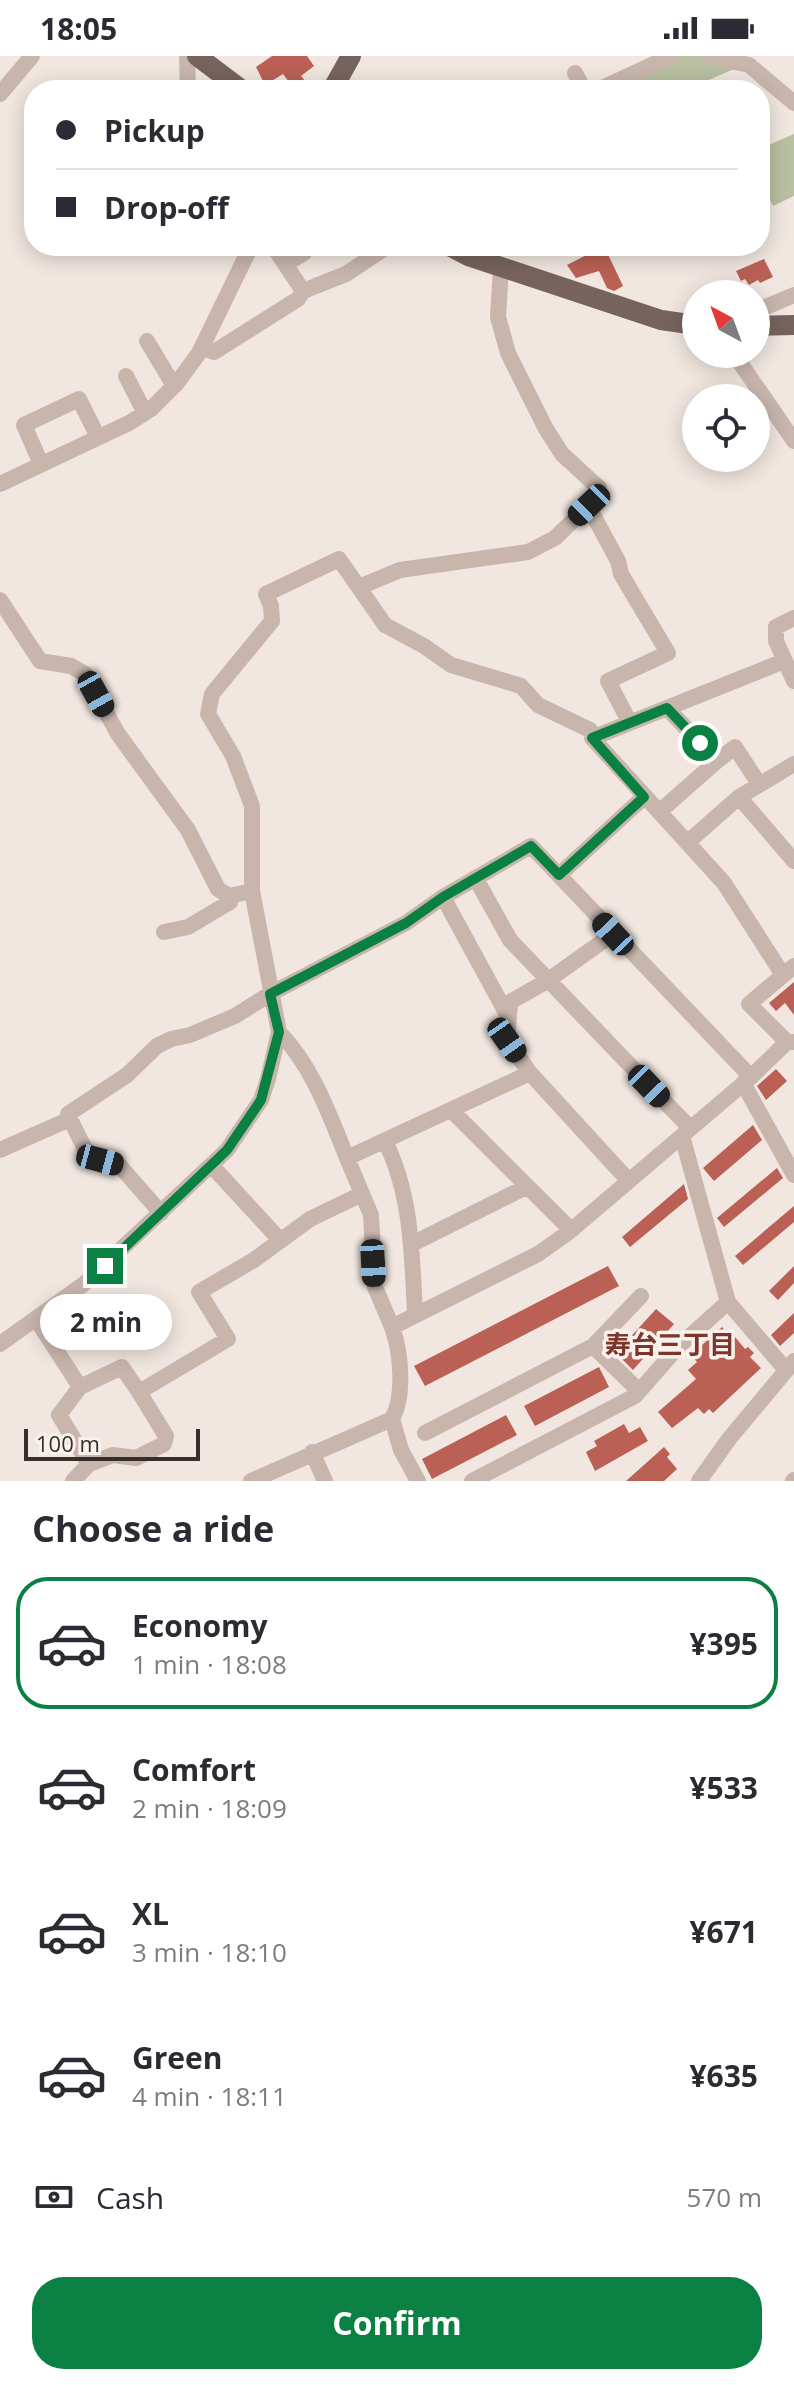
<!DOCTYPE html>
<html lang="en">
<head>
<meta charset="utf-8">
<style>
  :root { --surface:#fff; --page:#f2f2f3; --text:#2b2b33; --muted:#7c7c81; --line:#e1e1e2; --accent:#0b8043 }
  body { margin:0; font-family:"Open Sans","Noto Sans JP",sans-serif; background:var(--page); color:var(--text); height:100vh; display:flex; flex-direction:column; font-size:30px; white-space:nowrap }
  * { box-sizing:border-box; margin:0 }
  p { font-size:26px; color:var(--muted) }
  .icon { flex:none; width:44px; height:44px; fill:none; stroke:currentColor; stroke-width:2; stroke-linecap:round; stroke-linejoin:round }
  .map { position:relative; height:1425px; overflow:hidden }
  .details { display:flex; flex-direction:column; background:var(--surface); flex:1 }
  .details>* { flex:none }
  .banner { position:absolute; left:24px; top:24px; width:746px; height:176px; border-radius:32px; box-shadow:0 4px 20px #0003; display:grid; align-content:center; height:176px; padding:0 32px; background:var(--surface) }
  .needle { width:52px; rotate:319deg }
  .fabs { position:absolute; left:682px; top:224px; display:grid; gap:16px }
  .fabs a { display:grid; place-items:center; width:88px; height:88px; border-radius:50%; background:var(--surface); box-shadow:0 4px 20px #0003; font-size:40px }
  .scale { position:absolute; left:24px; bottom:20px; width:176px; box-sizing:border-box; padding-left:8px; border:4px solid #372d2b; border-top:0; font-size:22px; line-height:28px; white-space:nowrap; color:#372d2b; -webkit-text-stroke:6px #f9f1ec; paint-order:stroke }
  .end { position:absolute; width:36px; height:36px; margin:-18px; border:10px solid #0b8043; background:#fff; box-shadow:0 0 0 4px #fff }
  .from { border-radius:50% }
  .bubble { position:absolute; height:56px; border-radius:28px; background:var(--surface); box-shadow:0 4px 20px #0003; font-size:26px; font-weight:700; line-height:56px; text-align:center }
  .car { position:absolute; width:24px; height:48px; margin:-24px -12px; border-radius:10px; box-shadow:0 0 6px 2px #0007; background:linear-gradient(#222 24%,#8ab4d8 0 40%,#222 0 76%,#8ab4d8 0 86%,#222 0) }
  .banner b { display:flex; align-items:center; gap:28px; height:76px; font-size:30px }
  .banner b+b { border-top:2px solid var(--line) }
  .banner i { width:20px; height:20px; background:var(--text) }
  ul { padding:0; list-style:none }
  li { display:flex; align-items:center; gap:24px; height:132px; margin:0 16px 12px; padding:0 16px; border:4px solid transparent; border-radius:32px }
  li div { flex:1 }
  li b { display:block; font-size:30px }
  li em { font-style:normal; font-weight:700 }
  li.selected { border-color:var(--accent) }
  li>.icon { width:72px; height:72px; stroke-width:1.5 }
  h2 { padding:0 32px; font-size:36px; line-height:96px }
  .pay { display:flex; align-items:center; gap:20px; height:88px; padding:0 32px; font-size:30px }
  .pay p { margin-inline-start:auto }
  .cta { display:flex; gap:16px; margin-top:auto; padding:16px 32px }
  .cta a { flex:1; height:92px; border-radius:32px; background:var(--accent); color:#fff; font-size:32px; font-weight:700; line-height:92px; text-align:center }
  .status { display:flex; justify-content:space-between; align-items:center; height:56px; padding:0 40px; background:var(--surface); direction:ltr }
  .status svg { height:22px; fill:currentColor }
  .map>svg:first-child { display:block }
  .green { fill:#b9bfa1 }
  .building { fill:#ba6055 }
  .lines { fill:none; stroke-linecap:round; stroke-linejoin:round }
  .minor { stroke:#c8b6ad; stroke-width:16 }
  .major { stroke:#77635e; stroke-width:20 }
  .route { stroke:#0b8043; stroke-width:10 }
  .labels { text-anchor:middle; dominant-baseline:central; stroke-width:7; stroke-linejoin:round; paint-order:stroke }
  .neighbourhood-label { font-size:26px; font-weight:bold; fill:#7e352c; stroke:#f9f1ec }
</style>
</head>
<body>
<div class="status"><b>18:05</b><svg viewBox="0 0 49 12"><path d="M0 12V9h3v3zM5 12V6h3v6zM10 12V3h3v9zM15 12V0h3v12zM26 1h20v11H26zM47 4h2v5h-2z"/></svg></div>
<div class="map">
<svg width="794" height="1425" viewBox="0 0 794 1425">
  <rect width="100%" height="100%" fill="#f1e7e0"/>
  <path class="green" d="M679,0H702L714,9L734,13L686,34H608Z
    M794,78V140L773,150L760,124V93Z"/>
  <path class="building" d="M272,0H307L314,10L301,20L306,26L295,34L283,18L265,29L256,11Z
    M604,190L623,230L614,235L607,232L599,215L576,222L567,209Z
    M764,203L773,221L760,227L758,224L749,229L745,223L741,225L736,215Z
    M794,926V959L785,947L776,955L769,947Z
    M776,1013L787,1025L766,1044L757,1030Z
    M753,1069L762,1084L714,1125L703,1112Z
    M777,1112L783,1122L724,1171L717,1162Z
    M684,1128L688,1143L630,1191L622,1181Z
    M794,1150V1166L743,1209L735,1200Z
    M608,1210L619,1230L425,1330L414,1310Z
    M794,1210V1227L778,1244L769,1235Z
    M656,1253L674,1268L633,1314L616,1297Z
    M794,1257V1277L780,1290L771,1279Z
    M722,1271L727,1277L730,1275L745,1293L748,1291L754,1297L750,1301L761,1312L713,1357L709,1353L704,1358L698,1352L672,1372L658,1356L696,1323L688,1314L697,1306L691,1299Z
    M599,1311L609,1331L535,1370L524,1350Z
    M506,1359L517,1379L432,1423L422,1403Z
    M624,1368L629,1377L640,1371L648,1385L595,1415L586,1396L597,1390L594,1385Z
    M664,1391L670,1398L667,1401L677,1413L664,1425H626Z"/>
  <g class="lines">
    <path class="minor" d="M187,0L188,34
      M709,0L749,9L794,47
      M575,17L584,34
      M598,34L671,0
      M0,38L32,0
      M273,190L303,235
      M286,208L304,197L300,190
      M501,211L498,261L508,297L546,373L562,398L599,432L598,437L589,449L592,457L618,505L621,518L668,597L608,625L630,667
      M756,255L794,239
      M147,285L174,330
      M202,292L214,296L298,243L303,235L346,218L388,190
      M734,298L794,385
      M126,320L145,357
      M41,408L24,369L79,343L98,381
      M0,428L129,367L151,353L177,327L199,297L251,190
      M359,531L400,514L528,496L555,482L589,449
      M0,544L40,605L71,610L85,618L118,678L188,774L218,833L229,840L252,835
      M794,562L776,571V585L794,625
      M667,652L717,705L735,691L759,728
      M739,741L794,805
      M659,756L717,705
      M688,786L739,741L794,708
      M559,819L644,741
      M476,823L510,884L690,1072
      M443,841L509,962
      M164,876L188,871L230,846L229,840
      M613,878L547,925L510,946L507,984L530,1017L628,1124
      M794,910L749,948L787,986H794
      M783,919L724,827L592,682L784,605
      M279,976C313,1011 329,1058 347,1102L530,1017
      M743,1027L794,1119
      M451,1054L571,1174
      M68,1058L127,1019L157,990L171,983L190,979L235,960L270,938L406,867L443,841L531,790L751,1021
      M682,1080L728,1246
      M385,1085C412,1139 412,1200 415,1259
      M0,1094L70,1063L88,1099L119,1109L161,1157
      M347,1102L371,1159L375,1231L392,1271
      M211,1109L280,1184
      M412,1188L526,1131
      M36,1263L80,1331
      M0,1288L84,1228L227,1094L261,1044L268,1023L279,976L252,835V750L233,700L208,658L212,638L272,565L271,550L266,538L339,503L385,569L424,590L451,609L521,630L538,649L590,674L595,681
      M639,1335L593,1290L641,1240
      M392,1363L401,1394L418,1425
      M425,1377L593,1290
      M312,1396L325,1425
      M89,1408L113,1399L136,1402L164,1388L166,1380L139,1336
      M73,1425L89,1408L59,1359L80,1331L122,1311L139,1336L228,1283L199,1236L254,1204L310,1163L362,1138
      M251,1425L392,1363C405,1340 401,1296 392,1271L538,1198L569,1176L751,1021L787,986
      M472,1425L635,1340L678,1291L728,1246L786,1314
      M699,1425L729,1383L794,1305
      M793,1425L794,1424"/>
    <path class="major" d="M197,0L242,34
      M332,34L351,0
      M449,190L468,200L661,264L696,269
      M756,270L794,269"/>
  </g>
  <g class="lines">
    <path class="route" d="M105,1210L227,1094L261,1044L279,976L270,938L406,867L443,841L531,790L559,819L644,741L592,682L667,652L700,687"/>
  </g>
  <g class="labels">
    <g class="neighbourhood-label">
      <text x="670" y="1288">寿台三丁目</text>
    </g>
  </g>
</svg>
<div class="fabs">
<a><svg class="needle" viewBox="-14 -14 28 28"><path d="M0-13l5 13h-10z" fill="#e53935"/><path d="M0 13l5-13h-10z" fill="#7c7c81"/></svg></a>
<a><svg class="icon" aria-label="locate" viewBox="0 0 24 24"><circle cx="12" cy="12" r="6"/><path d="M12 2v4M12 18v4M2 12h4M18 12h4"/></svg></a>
</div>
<div class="scale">100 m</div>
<i class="end from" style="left:700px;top:687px"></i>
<i class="end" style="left:105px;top:1210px"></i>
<div class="bubble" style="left:40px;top:1238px;width:132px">2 min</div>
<i class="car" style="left:589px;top:449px;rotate:226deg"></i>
<i class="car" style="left:96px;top:638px;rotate:151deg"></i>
<i class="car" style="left:613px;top:878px;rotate:317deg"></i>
<i class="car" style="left:507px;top:984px;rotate:145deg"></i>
<i class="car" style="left:649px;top:1030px;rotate:136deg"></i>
<i class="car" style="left:100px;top:1104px;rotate:105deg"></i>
<i class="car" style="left:373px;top:1207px;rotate:177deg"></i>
<div class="banner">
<b><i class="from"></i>Pickup</b>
<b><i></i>Drop-off</b>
</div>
</div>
<section class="details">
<h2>Choose a ride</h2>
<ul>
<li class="selected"><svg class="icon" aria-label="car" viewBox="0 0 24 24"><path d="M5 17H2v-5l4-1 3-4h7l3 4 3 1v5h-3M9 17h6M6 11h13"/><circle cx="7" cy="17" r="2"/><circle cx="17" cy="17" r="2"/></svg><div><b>Economy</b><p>1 min · 18:08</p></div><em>¥395</em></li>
<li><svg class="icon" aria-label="car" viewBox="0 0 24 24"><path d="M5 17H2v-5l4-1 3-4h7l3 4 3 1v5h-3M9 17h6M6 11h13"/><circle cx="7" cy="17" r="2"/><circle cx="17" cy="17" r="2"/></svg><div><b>Comfort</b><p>2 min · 18:09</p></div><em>¥533</em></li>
<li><svg class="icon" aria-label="car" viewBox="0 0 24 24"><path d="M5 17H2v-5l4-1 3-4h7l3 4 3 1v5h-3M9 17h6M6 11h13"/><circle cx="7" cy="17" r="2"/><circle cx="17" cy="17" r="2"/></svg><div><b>XL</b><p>3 min · 18:10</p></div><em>¥671</em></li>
<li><svg class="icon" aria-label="car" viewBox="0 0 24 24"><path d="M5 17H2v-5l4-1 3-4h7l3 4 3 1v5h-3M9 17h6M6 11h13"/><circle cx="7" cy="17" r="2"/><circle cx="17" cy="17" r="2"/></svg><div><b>Green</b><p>4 min · 18:11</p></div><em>¥635</em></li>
</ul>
<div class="pay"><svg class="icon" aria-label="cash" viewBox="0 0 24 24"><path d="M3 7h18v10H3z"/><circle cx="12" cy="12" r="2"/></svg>Cash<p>570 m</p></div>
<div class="cta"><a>Confirm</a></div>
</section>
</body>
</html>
